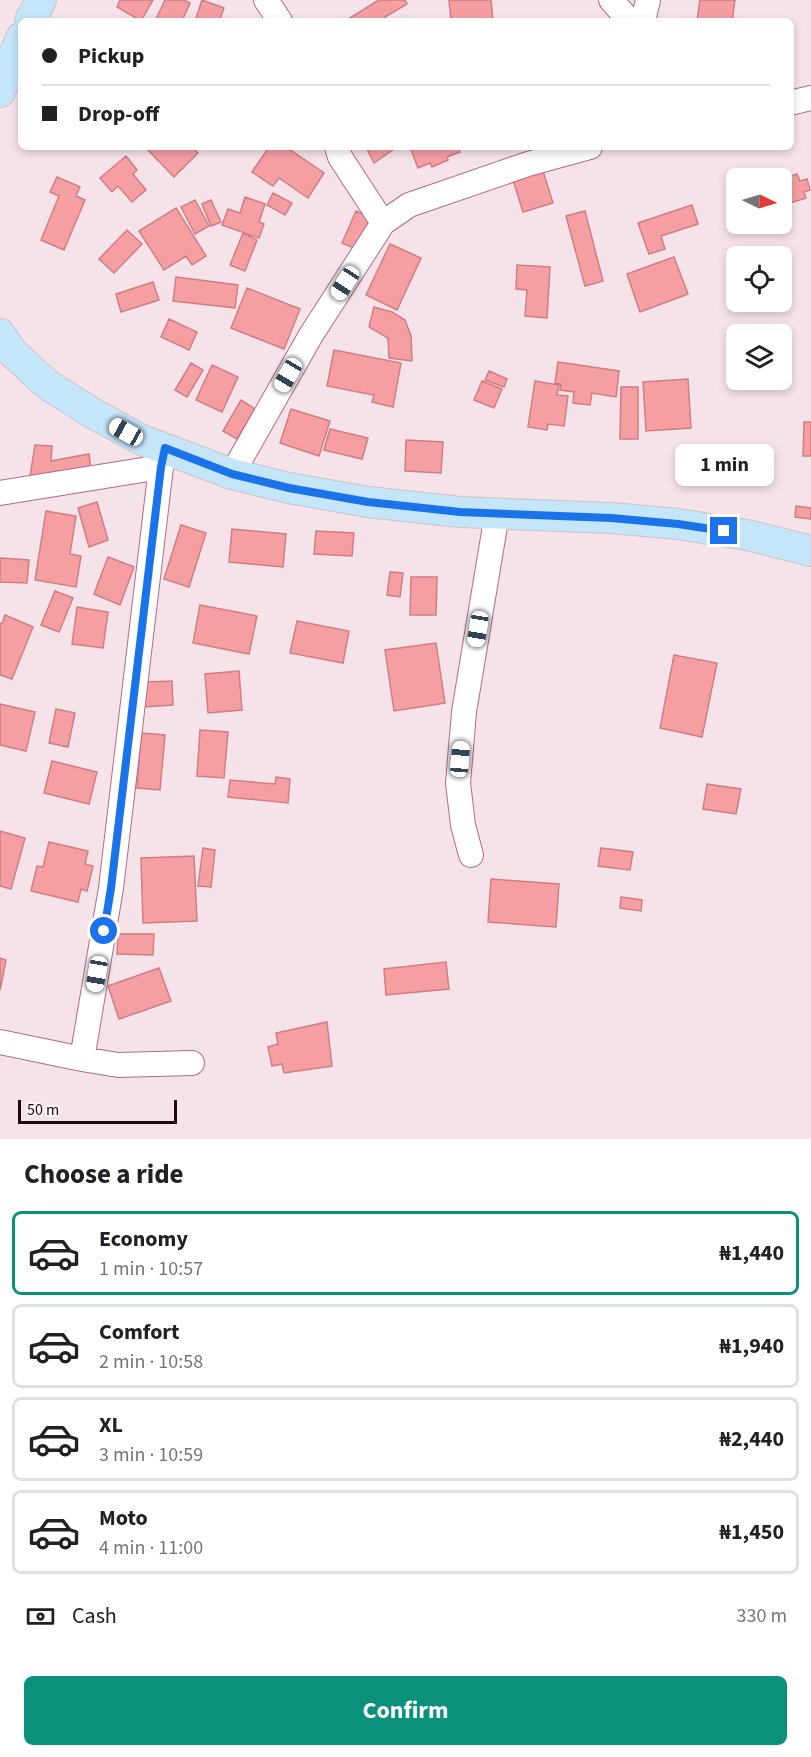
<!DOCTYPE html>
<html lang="en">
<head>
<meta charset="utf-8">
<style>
  :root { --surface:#fff; --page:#f6f6f6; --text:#202124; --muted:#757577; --line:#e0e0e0; --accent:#09917b }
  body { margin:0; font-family:"Source Sans 3",sans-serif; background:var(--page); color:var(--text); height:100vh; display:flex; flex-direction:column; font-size:22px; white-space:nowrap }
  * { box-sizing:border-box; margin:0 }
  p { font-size:20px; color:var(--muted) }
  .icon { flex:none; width:33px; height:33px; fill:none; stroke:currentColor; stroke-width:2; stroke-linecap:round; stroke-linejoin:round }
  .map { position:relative; height:1139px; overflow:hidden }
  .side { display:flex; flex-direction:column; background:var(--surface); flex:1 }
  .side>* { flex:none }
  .hud { position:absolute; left:18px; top:18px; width:776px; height:132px; border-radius:9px; box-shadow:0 3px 9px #0003; display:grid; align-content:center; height:132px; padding:0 24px; background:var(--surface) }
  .needle { width:39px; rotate:95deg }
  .fabs { position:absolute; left:726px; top:168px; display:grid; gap:12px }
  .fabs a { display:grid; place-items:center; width:66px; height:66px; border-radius:9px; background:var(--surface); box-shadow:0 3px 9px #0003; font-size:30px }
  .scale { position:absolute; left:18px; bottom:15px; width:159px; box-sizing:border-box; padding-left:6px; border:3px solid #230713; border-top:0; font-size:16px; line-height:21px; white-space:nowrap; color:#230713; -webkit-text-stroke:4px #f6f6f6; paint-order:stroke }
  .end { position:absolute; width:27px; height:27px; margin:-14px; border:8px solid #1a73e8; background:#fff; box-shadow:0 0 0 3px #fff }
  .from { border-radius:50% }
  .bubble { position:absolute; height:42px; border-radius:9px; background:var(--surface); box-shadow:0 3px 9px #0003; font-size:20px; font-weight:700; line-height:42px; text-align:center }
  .car { position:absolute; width:18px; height:36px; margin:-18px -9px; border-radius:8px; box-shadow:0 0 4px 2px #0007; background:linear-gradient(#fff 24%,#345 0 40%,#fff 0 76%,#345 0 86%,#fff 0) }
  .hud b { display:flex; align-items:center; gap:21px; height:57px; font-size:22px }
  .hud b+b { border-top:2px solid var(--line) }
  .hud i { width:15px; height:15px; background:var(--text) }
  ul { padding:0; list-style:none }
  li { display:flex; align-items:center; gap:18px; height:84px; margin:0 12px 9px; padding:0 12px; border:3px solid var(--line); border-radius:9px }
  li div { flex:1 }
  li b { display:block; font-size:22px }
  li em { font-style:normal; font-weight:700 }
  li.on { border-color:var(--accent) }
  li>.icon { width:54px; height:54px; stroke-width:1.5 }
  h2 { padding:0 24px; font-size:27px; line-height:72px }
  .pay { display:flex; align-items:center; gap:15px; height:66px; padding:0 24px; font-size:22px }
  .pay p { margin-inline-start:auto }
  .button { display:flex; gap:12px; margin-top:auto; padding:12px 24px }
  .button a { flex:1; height:69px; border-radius:9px; background:var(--accent); color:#fff; font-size:24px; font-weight:700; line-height:69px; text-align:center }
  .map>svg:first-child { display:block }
  .building { fill:#f59fa3; stroke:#d07e83; stroke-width:1.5 }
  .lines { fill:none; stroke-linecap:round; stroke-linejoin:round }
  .minor-casing { stroke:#b56986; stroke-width:26 }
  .major-casing { stroke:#cac3c6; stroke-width:32 }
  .minor { stroke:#fff; stroke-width:24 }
  .major { stroke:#c5e5f9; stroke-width:30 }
  .route { stroke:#1a73e8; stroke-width:8 }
</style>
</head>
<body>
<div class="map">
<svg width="811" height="1139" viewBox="0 0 811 1139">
  <rect width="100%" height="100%" fill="#f5e3e9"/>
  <path class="building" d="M120,0H153L141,21L117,7Z
    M165,0H184L190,3L182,21H155Z
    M202,0L224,8L219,21H195Z
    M379,0H405L407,4L385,17L387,21H345Z
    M449,0H491L493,21H442L451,20Z
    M700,0H735L732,21H697Z
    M145,147H194L193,148L198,153L174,177Z
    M269,147H286L324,173L308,198L279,178L273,186L252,172Z
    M366,147H397L374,163Z
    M410,147H458L460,152L447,157L448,160L432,167L430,163L418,168Z
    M126,156L137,170L133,174L146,190L132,202L118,186L112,192L100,178Z
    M543,171L553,203L523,212L513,180Z
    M797,174L800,181L807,179L810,190L804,192L806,198L787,204L782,189V179Z
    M57,177L80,187L76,196L85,200L64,250L41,240L59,196L50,192Z
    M273,193L292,203L285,215L267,205Z
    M245,197L265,204L259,222L264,224L259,238L222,225L228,209L240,213Z
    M195,200L209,226L195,234L181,207Z
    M211,200L221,222L211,226L202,204Z
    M692,205L698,224L661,236L665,249L649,254L638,223Z
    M176,208L206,256L192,265L186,256L164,270L139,231Z
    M356,211L373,219L359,250L342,243Z
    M585,211L603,281L585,286L566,216Z
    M127,230L142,244L114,273L99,259Z
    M243,233L257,240L245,271L230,265Z
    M390,244L421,258L397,310L366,295Z
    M674,257L688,294L640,312L627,274Z
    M517,265L550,267L547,318L525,316L527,290L516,289Z
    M176,277L238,285L235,308L173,301Z
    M153,282L159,300L121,312L116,294Z
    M247,288L300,309L284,349L231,328Z
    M374,307L392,312L405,320L411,336L412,361L389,358L388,338L369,327Z
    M169,319L197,332L189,350L161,337Z
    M334,350L401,363L393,407L372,402L374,395L327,386Z
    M558,362L619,371L616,397L592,393L590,405L573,403L574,392L560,390L561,384L555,383Z
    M191,363L203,370L187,397L175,390Z
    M212,365L238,377L222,412L196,400Z
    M489,371L507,379L504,387L485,380Z
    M688,379L691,428L646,431L643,382Z
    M482,381L502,389L494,408L474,400Z
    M535,381L559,385L557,395L568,396L564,426L548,424L547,430L528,427Z
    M621,387H638V439H620Z
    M241,400L255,409L237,439L223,431Z
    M291,409L330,421L319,456L280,443Z
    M804,422H811V456H803Z
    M330,429L368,438L362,459L324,450Z
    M406,440L443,442L441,473L405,471Z
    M35,445L52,446L51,461L89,454L91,470L29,483Z
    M97,502L108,540L89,547L78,508Z
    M796,506L811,508V519L795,517Z
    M46,511L76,516L70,554L81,556L76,587L35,580Z
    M181,525L206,533L189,587L164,579Z
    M232,529L286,534L283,567L229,562Z
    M316,531L354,533L352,556L314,554Z
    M108,557L134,567L120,605L94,594Z
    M0,558L29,560L27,583L0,582Z
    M390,572L403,573L400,597L387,595Z
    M411,577H437L436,615H410Z
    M55,591L73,598L59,632L41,625Z
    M200,605L257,616L249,654L193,643Z
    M77,607L108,612L103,648L72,644Z
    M5,615L33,627L12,679L0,675V623L2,624Z
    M297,621L349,631L343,663L290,653Z
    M436,643L445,703L394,711L385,650Z
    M674,655L717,663L702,737L660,728Z
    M239,671L242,710L208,713L205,674Z
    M172,681L173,705L143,707L142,682Z
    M0,704L35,712L26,751L0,745Z
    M56,709L75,713L68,747L49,743Z
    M200,730L228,732L224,778L197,776Z
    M141,733L165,735L160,790L137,788Z
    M52,761L97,772L89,804L44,793Z
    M276,777L290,779L288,803L228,797L230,780L275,784Z
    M707,784L741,789L736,814L703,809Z
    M0,831L25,838L11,889L0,886Z
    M49,842L88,851L85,864L93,866L87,891L81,889L78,902L31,891L37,866L43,867Z
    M203,848L215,850L211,887L198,886Z
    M601,848L633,852L630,870L598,866Z
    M194,856L197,921L143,923L141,858Z
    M491,879L559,884L556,927L488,922Z
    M621,897L642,900L641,911L620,908Z
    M118,934H154L153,955L117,954Z
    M0,958L6,960L0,990Z
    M446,962L449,989L386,995L384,969Z
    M159,968L171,1001L119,1019L108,986Z
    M327,1022L332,1066L284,1073L282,1064L272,1066L268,1047L278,1044L276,1033Z"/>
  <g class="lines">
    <g class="minor-casing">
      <path id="minor" d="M266,0L280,21
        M611,0L630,21
        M643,21L648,0
        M790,103L811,98
        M337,147L340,157L383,223
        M232,474L311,335L383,223L409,205L528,164L590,147
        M0,493L161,467
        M471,855L463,825L458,783L464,712L497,514
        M0,1042L82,1059L118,1065L192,1063
        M82,1059L111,888L161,467L165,448"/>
    </g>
    <g class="major-casing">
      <path id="major" d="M30,21L41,0
        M0,92L21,38
        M0,334L12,352L48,385L94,414L142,440L232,474L289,488L368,502L460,512L611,518L678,524L747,535L811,551"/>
    </g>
    <use href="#minor" class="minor"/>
    <use href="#major" class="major"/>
  </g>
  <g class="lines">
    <path class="route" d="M104,931L111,888L161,467L165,448L232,474L289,488L368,502L460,512L611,518L678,524L724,531"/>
  </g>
</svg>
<div class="fabs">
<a><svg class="needle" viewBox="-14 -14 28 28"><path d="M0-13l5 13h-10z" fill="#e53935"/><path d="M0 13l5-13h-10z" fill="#757577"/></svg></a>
<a><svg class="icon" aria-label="locate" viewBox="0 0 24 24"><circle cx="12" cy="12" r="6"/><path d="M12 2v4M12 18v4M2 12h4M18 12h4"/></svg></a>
<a><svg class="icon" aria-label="layers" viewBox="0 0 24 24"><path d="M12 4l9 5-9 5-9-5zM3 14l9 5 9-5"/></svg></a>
</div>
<div class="scale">50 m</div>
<i class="end from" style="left:104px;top:931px"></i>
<i class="end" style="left:724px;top:531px"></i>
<div class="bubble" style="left:675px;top:444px;width:99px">1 min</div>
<i class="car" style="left:345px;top:283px;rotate:213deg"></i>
<i class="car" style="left:288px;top:375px;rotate:210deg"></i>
<i class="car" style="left:126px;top:432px;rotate:299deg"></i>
<i class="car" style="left:478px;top:629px;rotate:189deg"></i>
<i class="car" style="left:460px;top:759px;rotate:5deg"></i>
<i class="car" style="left:97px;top:974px;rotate:190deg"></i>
<div class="hud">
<b><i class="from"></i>Pickup</b>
<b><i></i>Drop-off</b>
</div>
</div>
<section class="side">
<h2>Choose a ride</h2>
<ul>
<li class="on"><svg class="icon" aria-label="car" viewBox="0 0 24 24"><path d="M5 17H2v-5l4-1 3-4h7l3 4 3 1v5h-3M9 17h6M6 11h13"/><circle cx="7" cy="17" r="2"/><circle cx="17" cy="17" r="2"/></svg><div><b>Economy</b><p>1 min · 10:57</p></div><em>₦1,440</em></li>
<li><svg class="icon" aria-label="car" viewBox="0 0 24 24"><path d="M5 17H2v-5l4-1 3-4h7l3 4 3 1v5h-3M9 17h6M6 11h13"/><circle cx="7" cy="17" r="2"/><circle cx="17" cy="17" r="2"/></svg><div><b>Comfort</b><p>2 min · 10:58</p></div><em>₦1,940</em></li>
<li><svg class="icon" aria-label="car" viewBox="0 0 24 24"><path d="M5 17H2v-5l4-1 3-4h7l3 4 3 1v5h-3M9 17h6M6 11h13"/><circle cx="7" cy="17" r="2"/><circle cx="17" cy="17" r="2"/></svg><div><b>XL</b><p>3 min · 10:59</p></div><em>₦2,440</em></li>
<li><svg class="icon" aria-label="car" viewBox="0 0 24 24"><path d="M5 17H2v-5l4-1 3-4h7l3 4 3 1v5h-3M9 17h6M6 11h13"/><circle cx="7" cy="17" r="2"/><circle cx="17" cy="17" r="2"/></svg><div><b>Moto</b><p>4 min · 11:00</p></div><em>₦1,450</em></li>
</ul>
<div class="pay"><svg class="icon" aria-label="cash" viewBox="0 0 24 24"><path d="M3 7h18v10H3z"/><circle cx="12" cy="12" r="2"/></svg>Cash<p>330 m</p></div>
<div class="button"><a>Confirm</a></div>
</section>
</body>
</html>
